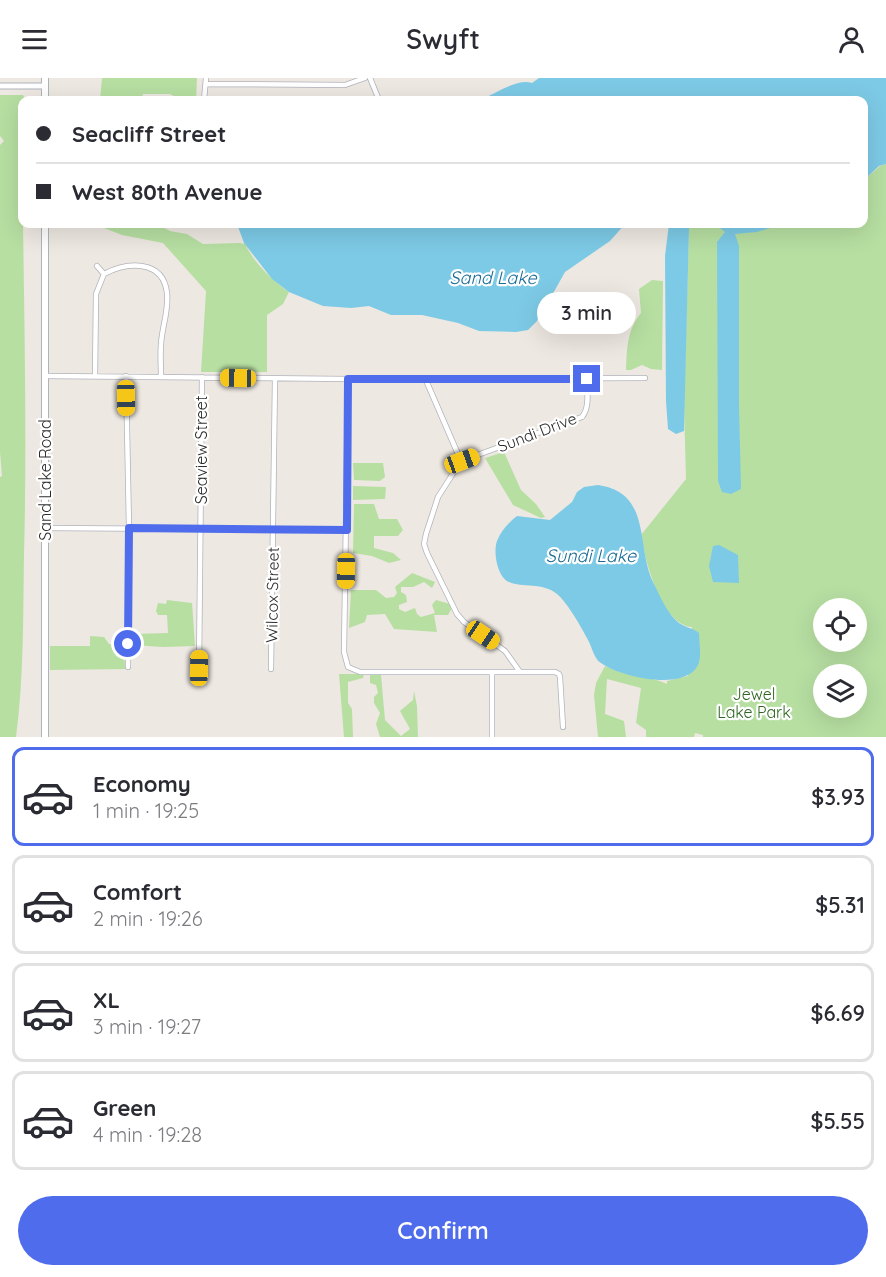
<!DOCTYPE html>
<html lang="en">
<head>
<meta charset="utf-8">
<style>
  :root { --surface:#fff; --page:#f2f2f3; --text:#2b2b33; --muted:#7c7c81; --line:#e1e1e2; --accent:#4f6cec }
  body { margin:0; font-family:Quicksand,sans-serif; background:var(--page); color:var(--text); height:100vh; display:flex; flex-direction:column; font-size:22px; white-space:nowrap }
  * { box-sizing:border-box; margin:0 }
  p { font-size:20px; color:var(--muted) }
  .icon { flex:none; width:33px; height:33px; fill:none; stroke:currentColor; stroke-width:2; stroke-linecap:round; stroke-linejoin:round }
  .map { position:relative; height:659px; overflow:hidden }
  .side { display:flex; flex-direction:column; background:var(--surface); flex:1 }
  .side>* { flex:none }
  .banner { position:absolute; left:18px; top:18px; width:850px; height:132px; border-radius:12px; box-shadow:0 6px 24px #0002; display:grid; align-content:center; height:132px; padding:0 18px; background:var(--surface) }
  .tools { position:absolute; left:813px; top:520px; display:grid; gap:12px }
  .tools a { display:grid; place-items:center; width:54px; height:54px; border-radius:50%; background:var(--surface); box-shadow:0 6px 24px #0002; font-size:30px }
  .end { position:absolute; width:27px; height:27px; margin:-14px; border:8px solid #4f6cec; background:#fff; box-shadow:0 0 0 3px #fff }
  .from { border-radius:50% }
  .bubble { position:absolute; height:42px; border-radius:21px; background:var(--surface); box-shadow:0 6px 24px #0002; font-size:20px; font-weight:600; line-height:42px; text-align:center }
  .car { position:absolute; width:18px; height:36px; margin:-18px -9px; border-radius:8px; box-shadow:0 0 4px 2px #0007; background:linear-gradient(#f5c518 24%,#345 0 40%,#f5c518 0 76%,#345 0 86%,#f5c518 0) }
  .banner b { display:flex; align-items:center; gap:21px; height:57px; font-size:22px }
  .banner b+b { border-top:2px solid var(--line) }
  .banner i { width:15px; height:15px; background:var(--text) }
  ul { padding:10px 0 0; list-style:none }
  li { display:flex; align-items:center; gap:18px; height:99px; margin:0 12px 9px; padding:0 6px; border:3px solid var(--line); border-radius:12px }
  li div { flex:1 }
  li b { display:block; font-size:22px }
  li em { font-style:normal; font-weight:600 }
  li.selected { border-color:var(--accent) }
  li>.icon { width:54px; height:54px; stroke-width:1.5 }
  .primary-button { display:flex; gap:12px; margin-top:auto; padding:12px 18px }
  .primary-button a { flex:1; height:69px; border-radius:36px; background:var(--accent); color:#fff; font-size:24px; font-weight:600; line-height:69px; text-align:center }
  header { display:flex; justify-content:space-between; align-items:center; height:78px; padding:0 18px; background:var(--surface); font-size:27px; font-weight:600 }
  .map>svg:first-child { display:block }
  .green { fill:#b7dfa2; fill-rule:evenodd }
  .water { fill:#7dcae6 }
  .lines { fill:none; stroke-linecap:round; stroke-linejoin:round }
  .minor-casing { stroke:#b1b3bc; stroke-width:6 }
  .tertiary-casing { stroke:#b1b3bc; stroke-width:7 }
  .secondary-casing { stroke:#b1b3bc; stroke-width:8 }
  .minor { stroke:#fff; stroke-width:4.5 }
  .tertiary { stroke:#fff; stroke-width:5 }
  .secondary { stroke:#fff; stroke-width:6 }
  .route { stroke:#4f6cec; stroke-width:8 }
  .labels { text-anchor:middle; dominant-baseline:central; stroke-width:4.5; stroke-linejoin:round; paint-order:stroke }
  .street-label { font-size:16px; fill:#2d2d2d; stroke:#fff }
  .park-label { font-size:16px; fill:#2f6621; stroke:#fff }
  .water-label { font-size:18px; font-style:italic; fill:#196b95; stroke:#fff }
</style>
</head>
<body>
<header><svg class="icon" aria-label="menu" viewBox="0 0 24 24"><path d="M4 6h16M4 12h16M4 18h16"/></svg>Swyft<svg class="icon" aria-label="person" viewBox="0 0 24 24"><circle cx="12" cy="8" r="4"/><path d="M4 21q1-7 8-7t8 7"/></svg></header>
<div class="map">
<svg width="886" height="659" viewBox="0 0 886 659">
  <rect width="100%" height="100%" fill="#ede8e1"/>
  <path class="green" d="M102,0H197L196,22H181L170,16H143L142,22H100Z
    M0,17H23L25,21L22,22C22,174 28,324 24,477C23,537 24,599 16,659H0V399L2,398L0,374V67L4,63L0,58Z
    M886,86V659H703V657L695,655L694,659H646V652L636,645L641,610L607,601L605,636L624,643L626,659H598L594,617L596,605L605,588C624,598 648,597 667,606V603L688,598L692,549C661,547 645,482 641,457L686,401L684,327L689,151L692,146H715L726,154L776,148L783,146H864V102L880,88ZM824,531H856V564H824ZM824,597H856V630H824Z
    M103,146H157L170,153L187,156L203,166L240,165L245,166C255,186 271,201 289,214L283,226L267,237V294H201L206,213L163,165L122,157L104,150Z
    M652,202L663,203L662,292L651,291L642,287L631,292H626C627,270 627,252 641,235L639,211Z
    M504,374L521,412L536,426L545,439L541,440L513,427L485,380Z
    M353,385H383L385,399L380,403L354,402Z
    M353,408L386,409L385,421L353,422Z
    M354,426H374L379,441H397L403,452L398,458H374V470L393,475L401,482L389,485L372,478L353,475Z
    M412,495L435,504L432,510L424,504L413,509H401V514L406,517L407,524L399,527V531L405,534L415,530L417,536L421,539L435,535L432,527L436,522L450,526L451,532L448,537H434L437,554L394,551L385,536L367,537L365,544L349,550L351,512H376L386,520L394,519L397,515L395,509Z
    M167,522L192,525L195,568L163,569L131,567V556L168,555L167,537H158L156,533L158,525L166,526Z
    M90,558L104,559L109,566L124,568L125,591L50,592V568H90Z
    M339,596H364L363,600L348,604V625L352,631L353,659H344Z
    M370,597H381L385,642L401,658L410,651L400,633L413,622L414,613L417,628L418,659H380L376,646L380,635L374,625V619L378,615L376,607L370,605Z"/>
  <path class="water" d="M539,0H886V86L879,88L864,102V22H481C494,16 518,0 532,5Z
    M237,146H625L610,163L565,194L551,219L541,231L537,243L528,252L516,254L479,253L458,245L422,237H391L369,228L351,230L323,228L289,214L272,201L244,165Z
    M669,146H692L689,151L684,353L676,356L668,351L666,323L665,178Z
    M715,146H783L757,154L735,156L739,168V328L741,411L731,416L722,414L718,403L717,164L725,154Z
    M598,407C653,415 635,469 654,506C660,518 668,537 679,545C686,550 691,549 699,555C699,565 702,578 698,587C685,614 620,599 601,585C594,581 592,569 588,562C582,550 567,524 557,516C543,504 522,510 509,504C497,499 493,473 497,463C501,453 509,444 517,438L550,442L572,424L577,414L584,409Z
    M719,467L738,477L739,505L713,504L709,488L713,468Z"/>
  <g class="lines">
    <g class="minor-casing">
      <path id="minor" d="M370,0L379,22
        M206,6L345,7L365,0
        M204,22L206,0
        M97,188L104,196
        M45,298L348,301L645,300
        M95,298L96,216L104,196C127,184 163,181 167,215C169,232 162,249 161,266C160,277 161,288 161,299
        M126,298L129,450L128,589
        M425,300L461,383
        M348,301L344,574L348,589L360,594H555L559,596L560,599L563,649
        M45,450L347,452
        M199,590L202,299
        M271,591L275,300
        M520,594L505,573L464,544L457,536L427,475L424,466L426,456L438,419L461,383L582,339C590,329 587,314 587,301
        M492,659V594"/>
    </g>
    <g class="tertiary-casing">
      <path id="tertiary" d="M0,8H45"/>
    </g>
    <g class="secondary-casing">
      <path id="secondary" d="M45,0V22
        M45,659V146"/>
    </g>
    <use href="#minor" class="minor"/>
    <use href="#tertiary" class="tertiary"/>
    <use href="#secondary" class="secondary"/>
  </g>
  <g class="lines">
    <path class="route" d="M128,566L129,450L347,452L348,301H587"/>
  </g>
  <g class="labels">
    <g class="street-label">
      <text transform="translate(537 354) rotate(-21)">Sundi Drive</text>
      <text transform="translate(201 372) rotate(-90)">Seaview Street</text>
      <text transform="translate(45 402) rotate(-90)">Sand Lake Road</text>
      <text transform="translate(272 517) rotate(-89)">Wilcox Street</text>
    </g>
    <g class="park-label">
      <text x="754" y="616">Jewel<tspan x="754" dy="18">Lake Park</tspan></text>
    </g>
    <g class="water-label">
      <text x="493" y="199">Sand Lake</text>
      <text x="591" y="477">Sundi Lake</text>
    </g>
  </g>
</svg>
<div class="tools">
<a><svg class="icon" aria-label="locate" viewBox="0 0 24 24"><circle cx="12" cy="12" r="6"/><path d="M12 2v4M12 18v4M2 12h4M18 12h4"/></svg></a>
<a><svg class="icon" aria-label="layers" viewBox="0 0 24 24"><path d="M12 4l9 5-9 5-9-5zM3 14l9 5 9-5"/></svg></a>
</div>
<i class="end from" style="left:128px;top:566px"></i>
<i class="end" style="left:587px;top:301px"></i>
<div class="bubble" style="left:537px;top:214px;width:99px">3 min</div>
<i class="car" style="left:238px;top:300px;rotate:271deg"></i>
<i class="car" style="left:126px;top:320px;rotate:179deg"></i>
<i class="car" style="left:462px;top:383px;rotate:70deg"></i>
<i class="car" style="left:346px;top:493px;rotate:181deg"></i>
<i class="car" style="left:483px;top:557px;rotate:124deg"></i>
<i class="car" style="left:199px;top:590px;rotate:1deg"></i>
<div class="banner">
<b><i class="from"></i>Seacliff Street</b>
<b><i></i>West 80th Avenue</b>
</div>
</div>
<section class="side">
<ul>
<li class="selected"><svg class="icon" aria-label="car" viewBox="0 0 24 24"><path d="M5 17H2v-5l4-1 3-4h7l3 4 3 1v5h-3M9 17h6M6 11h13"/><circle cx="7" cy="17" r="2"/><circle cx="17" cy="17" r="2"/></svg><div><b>Economy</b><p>1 min · 19:25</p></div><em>$3.93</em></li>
<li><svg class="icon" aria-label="car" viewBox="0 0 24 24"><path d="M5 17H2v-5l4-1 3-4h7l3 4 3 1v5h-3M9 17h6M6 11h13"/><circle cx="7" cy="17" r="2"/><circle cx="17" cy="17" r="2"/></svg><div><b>Comfort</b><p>2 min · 19:26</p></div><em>$5.31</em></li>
<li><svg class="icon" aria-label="car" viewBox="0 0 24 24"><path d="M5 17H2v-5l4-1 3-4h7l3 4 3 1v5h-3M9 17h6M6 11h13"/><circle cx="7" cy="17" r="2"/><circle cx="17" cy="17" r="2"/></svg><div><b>XL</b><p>3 min · 19:27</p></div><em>$6.69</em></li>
<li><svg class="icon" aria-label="car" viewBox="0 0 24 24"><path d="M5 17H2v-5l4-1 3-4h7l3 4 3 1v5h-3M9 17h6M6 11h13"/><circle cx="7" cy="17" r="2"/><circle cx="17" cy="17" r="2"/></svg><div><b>Green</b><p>4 min · 19:28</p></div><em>$5.55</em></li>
</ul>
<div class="primary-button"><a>Confirm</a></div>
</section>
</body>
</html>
